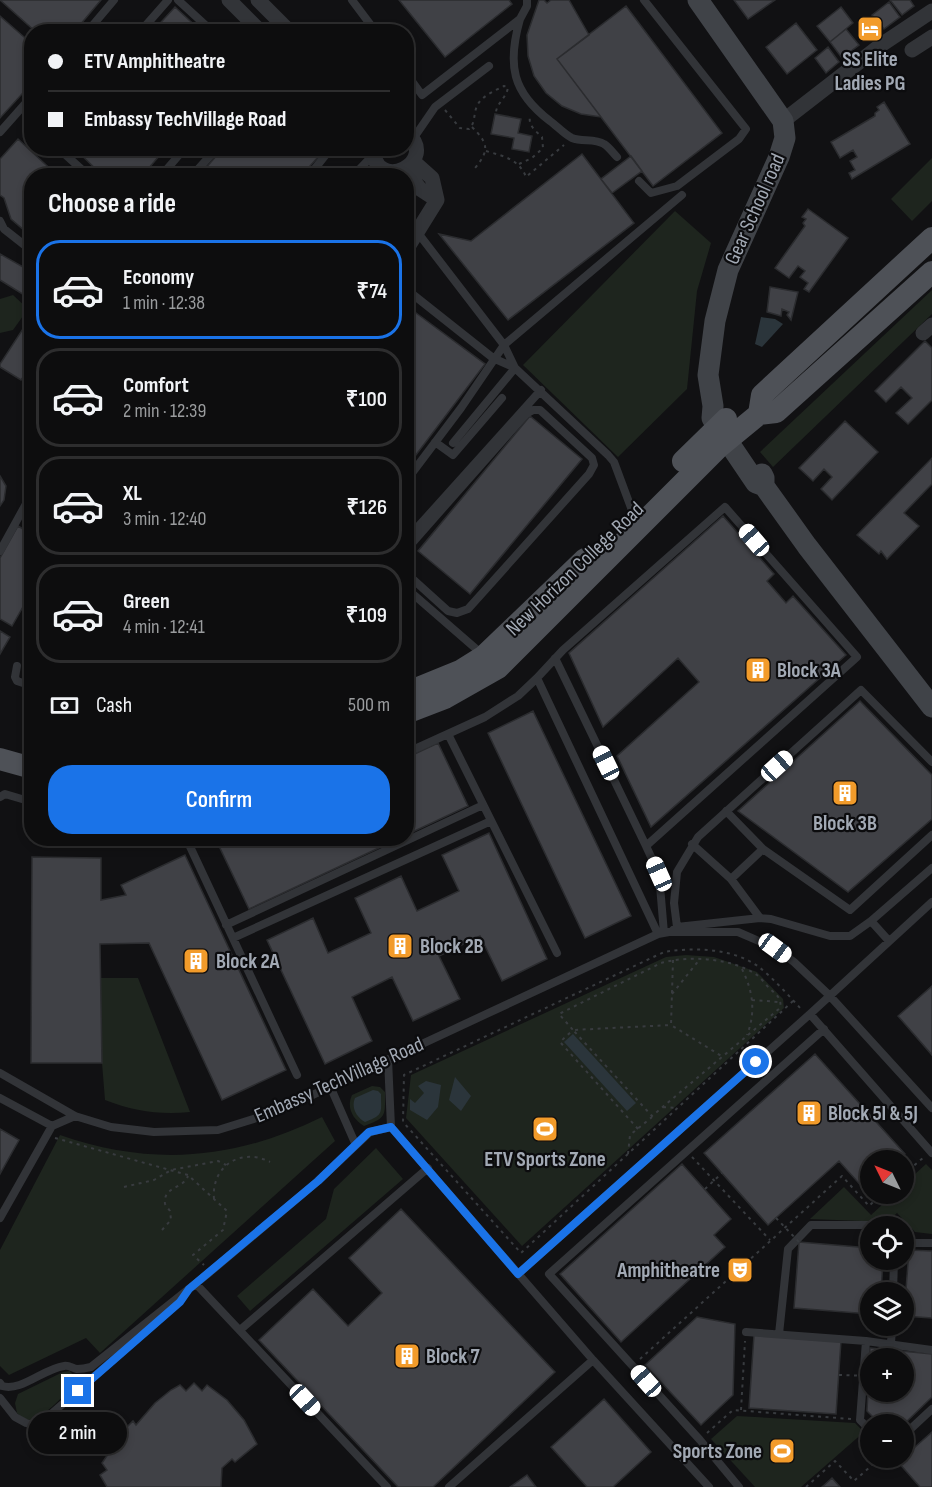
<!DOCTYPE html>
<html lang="en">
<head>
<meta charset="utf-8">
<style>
  :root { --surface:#0d0d0e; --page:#1b1b1c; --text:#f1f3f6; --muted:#9a9c9e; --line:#2d2d2e; --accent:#1a73e8 }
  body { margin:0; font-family:"Sofia Sans Condensed",sans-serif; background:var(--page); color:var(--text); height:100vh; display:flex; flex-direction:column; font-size:22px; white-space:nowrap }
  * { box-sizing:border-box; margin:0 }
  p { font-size:20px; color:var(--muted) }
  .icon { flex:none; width:33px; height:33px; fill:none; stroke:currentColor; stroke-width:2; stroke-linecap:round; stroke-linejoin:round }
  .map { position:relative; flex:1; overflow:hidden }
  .panel { position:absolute; left:24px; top:168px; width:390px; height:678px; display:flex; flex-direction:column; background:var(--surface); border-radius:24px; box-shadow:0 3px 9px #0003,0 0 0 2px var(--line) }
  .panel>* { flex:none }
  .guide { position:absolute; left:24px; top:24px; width:390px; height:132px; border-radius:24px; box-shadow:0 3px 9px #0003,0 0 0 2px var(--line); display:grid; align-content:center; height:132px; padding:0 24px; background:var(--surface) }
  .needle { width:39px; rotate:313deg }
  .controls { position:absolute; left:860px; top:1150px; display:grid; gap:12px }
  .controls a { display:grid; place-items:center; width:54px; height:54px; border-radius:50%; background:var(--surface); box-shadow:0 3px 9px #0003,0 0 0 2px var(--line); font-size:30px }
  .end { position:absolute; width:27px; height:27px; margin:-14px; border:8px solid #1a73e8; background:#fff; box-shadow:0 0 0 3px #fff }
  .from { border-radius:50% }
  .bubble { position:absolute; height:42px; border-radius:21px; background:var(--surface); box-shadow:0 3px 9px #0003,0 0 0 2px var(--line); font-size:20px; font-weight:600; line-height:42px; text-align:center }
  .car { position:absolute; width:18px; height:36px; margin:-18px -9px; border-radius:8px; box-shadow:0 0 4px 2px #0007; background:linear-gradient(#fff 24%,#345 0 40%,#fff 0 76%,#345 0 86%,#fff 0) }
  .guide b { display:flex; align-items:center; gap:21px; height:57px; font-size:22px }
  .guide b+b { border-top:2px solid var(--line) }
  .guide i { width:15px; height:15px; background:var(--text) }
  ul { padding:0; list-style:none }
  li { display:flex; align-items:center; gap:18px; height:99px; margin:0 12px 9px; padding:0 12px; border:3px solid var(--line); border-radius:24px }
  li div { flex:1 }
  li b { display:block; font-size:22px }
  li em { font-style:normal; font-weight:600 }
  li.active { border-color:var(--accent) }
  li>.icon { width:54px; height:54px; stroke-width:1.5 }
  h2 { padding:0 24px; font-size:27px; line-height:72px }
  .pay { display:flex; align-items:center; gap:15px; height:66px; padding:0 24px; font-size:22px }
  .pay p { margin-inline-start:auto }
  .primary-button { display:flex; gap:12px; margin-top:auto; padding:12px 24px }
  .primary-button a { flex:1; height:69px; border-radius:24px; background:var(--accent); color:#fff; font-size:24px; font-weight:600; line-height:69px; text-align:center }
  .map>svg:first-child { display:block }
  .green { fill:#1e251e }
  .water { fill:#2b353b }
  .building { fill:#404146; stroke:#2b2c2f; stroke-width:1.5; fill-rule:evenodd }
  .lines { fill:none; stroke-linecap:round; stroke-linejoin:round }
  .path { stroke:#383b3f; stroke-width:2; stroke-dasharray:3 4.5; stroke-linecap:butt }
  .lane { stroke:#323438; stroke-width:8 }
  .street { stroke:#323438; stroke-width:15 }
  .secondary { stroke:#404348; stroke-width:21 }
  .primary { stroke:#4e5157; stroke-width:22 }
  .path-bridge { stroke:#383b3f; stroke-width:2; stroke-dasharray:3 4.5; stroke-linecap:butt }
  .route { stroke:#1a73e8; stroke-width:8 }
  .labels { text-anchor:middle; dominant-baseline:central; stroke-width:4.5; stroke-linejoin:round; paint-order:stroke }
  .poi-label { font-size:21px; font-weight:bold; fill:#a2a9b4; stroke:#0c0c0e; text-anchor:start }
  .street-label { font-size:21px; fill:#a2a9b4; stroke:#0c0c0e }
</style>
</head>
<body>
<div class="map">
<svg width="932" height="1487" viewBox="0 0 932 1487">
  <rect width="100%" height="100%" fill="#111113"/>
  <path class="green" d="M932,158V201L912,221L891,199Z
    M675,211L711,243L697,291L687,389L618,457L523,365Z
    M932,290V314L773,467L760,452Z
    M13,295L28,309L13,330L0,333V299Z
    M686,955L714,957L757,972L783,999L784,1008L522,1246L406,1118L411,1075L666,957Z
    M100,978H138L190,1112C160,1115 133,1111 105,1100L102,1063Z
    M372,1086L380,1087L385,1092C385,1116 387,1118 364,1126C353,1119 346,1108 352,1095Z
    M322,1117L335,1141L100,1353L86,1338L9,1375L0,1366V1250L60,1135C152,1167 235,1160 322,1117Z
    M376,1148L403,1179L250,1311L237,1296L326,1219L334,1189Z
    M926,1164L932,1170V1234L915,1232L897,1213L887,1222L810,1219L844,1187L871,1215L894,1194H903V1185Z
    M70,1371L76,1379C74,1388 40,1421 30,1420C25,1420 21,1417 17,1413L15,1403L18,1394L63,1372Z
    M737,1416L855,1423L864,1432L801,1487H755L711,1439Z"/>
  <path class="water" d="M761,317L775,319L783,324L762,347L755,344Z
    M573,1034L636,1103L627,1111L564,1042Z
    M455,1077L471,1096L461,1111L449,1100Z
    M426,1081L441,1085L438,1107L427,1120L410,1110V1099L415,1103L424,1093L418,1086Z
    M373,1090L378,1091L381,1094C381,1113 384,1115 365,1122C356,1117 351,1107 355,1098Z"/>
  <path class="building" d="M0,0H101L74,32H36Z
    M399,0H509L512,4L445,57Z
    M539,0H544L547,3L551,0H569L589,35L557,59L601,117L581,114L562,106L546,93L534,76L528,56L527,35Z
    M734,0H775L748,19Z
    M890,0H910L914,6L902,15Z
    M889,2L900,17L884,29L872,15Z
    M626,6L722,133L653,186L557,59Z
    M175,7L202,32H152Z
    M841,7L853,23L830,42L817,26Z
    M0,16L32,44V83L0,118Z
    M872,17L882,30L868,40L859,27Z
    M796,23L817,50L787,74L766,47Z
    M846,29L859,45L842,58L830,42Z
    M828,47L839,62L826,73L815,58Z
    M884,102L910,144L852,179L849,173L855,170L850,161L857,157L853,150L840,158L831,142L875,116V113L879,110L877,107Z
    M495,114L521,119L518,133L532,136L529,152L512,149L514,138L491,134Z
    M18,139L58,176H32V237L11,219L4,198L0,195V159Z
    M74,148H166L142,176H103Z
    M223,148H310L319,156L301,176H199Z
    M582,154L634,223L508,320L439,234L471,241Z
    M631,156L642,171L612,193L601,179Z
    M808,209L848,238L809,292L804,289L808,283L800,277L805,271L798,266L789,278L775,268L805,226L803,223L806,219L802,217Z
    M0,254L32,272V300L0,280Z
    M770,287L798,292L791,320L787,315L789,312L782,309L781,316L767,312Z
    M408,307L485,364L406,468V309Z
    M32,315V365L21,380L0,367V364Z
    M925,341L932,348V400L908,424L896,413L912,398L901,387L886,402L875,391Z
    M530,416L582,459L470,594L418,551Z
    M845,421L878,452L832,500L821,489L832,477L824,469L813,481L799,468Z
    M932,458V484L904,513L919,526L887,559L881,551L879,554L857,535Z
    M0,476L6,486L4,500L0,506Z
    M32,502V523L23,519Z
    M723,516L774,574L767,581L786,603L793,596L846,655L651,827L617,756L699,682L678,658L603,727L569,653Z
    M18,526L32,534V591L12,626L0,619V558Z
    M0,631L10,637L0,654Z
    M860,701L932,775V819L848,892L738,811Z
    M533,711L631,916L585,938L488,733Z
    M438,743L468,806L406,835V758Z
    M489,833L547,959L502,981L480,936L439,956L460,999L413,1021L392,977L352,997L372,1041L325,1064L267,940L313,918L328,953L371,933L355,898L401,876L417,911L459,891L442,855Z
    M234,838H400L249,909L219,846Z
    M185,855L286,1070L222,1100L149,943L100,944L102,1063H31L32,857L101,858V900L126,895L121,885Z
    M932,986V1055L898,1016Z
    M815,1054L905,1154L897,1161H870V1185L865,1190L839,1161L768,1225L704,1153Z
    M0,1129L19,1140L0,1174Z
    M682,1164L731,1219L714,1235L725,1247L621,1342L560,1274Z
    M401,1209L555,1372L433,1487H398L259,1340L313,1289L348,1326L382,1293L349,1258Z
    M799,1242L870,1248V1260H883L881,1293H870V1314L794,1308Z
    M909,1250L932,1251V1318L904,1316Z
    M697,1317L735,1324L733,1395L701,1425L645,1365Z
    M754,1335L841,1341L836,1414L749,1408Z
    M870,1348L932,1354V1397L903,1425H881L867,1411ZM870,1359H903V1392H870Z
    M194,1383L202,1391L207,1385L227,1400L244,1420L257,1444L235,1462L232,1459L222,1468L221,1487H107L100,1475L107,1470L102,1463L125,1429L133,1421L136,1425L155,1403L171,1390L180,1385L186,1391Z
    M604,1399L651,1452L613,1487H587L551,1447Z
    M932,1432V1487H920L898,1462Z
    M527,1475L536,1487H510Z
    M832,1478L840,1487H822Z"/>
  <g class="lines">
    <path class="path" d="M445,110L460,128L469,129C476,122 473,115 477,106C481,96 496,90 504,86L508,87C507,97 497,103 496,112
      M472,127C488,143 490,150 475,168
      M486,151C503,156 519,159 526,177L564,145
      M519,164L532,158L543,148L542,137C536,131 528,126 530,116
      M673,960L671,1025L723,1057
      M742,969C753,991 756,1012 747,1035
      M672,994L700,959
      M752,1000L779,1002
      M793,1001L521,1253L403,1122L404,1075L664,952C694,947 733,948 759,967C774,979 789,996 802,1010
      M663,1107L678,1108
      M638,1129L560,1042L573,1030L559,1014L661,963C689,955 732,958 757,975C762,979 766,985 770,989C777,995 782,999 780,1008L652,1116L573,1030L671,1025
      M55,1138L188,1175L227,1211L223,1230L193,1255L204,1265
      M628,1154L630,1135L652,1117
      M692,1157L770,1240
      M903,1175L924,1157
      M124,1187L154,1180L171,1170L218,1161L226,1165
      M214,1199C211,1166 241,1147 270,1162
      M162,1230L171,1220L170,1211L165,1204C163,1186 182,1190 188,1176
      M640,1359L842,1176L869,1206L882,1194
      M741,1410L745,1341
      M707,1433L733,1410L851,1419
      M806,1487L835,1461L854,1481L880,1458"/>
    <path class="lane" d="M178,0L213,32
      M352,0L376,32
      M520,19L527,6V0
      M87,32L114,0
      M140,32L168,0
      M406,73L422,95L520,19C507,65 512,92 550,121C557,126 565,135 572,138C582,142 595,138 604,144C609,147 613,153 617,157
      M0,132L32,96
      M413,139L435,107L489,66
      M58,148L89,176
      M161,176L185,148
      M192,176L217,148
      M309,176L328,152L329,148
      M353,176L373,155
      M639,181L651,193L677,186L739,139L746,129L644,0
      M0,221L4,229L32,251
      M418,233L504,345L515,368
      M406,280L411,293L493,358L515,368L608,455L614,462L633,513
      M435,442L453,455L502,398
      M453,443L515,368
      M406,481L461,408L504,345L682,195
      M406,540L541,390
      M406,550L526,414L533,410H540L592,458L594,465L589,474L468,609L457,613L448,611L406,573
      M0,551L32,493
      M406,588L482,654
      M32,645L27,659L32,667
      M555,658L646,846
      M17,666L15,677L17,681L32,686
      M537,678L658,934
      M448,734L557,953
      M406,753L485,717L518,696L537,678L563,650L725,507L857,657L646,846L659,874L664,933
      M0,797L5,794L32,802
      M726,811L763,849L850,910L932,835
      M99,838L143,842L176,838
      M186,838L297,1075
      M692,844L731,879
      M760,918L731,879L763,849
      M871,921L889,941
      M226,925L483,805
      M677,927L674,903L677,872L698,837L861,690L932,762
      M673,930L677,927L760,918L771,919L830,936H850L871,921L932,868
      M233,938L491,821
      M810,1014L932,1153
      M388,1059L391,1127
      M0,1073L75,1116L111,1127L154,1132L218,1130L276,1112L658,934L669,932H738L775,948L794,962L829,995L932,1108
      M330,1086L355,1143
      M0,1098L52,1126
      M0,1218L52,1126L75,1116
      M903,1243H932
      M518,1274L810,1014L932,902
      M196,1284L387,1487
      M893,1293L894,1260
      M240,1330L428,1168
      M746,1332L866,1341L932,1350
      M779,1334L788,1249L811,1225H896V1227
      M866,1341L860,1420L870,1430
      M891,1344L892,1326
      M0,1383L2,1386C21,1392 43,1369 64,1366C69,1365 72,1368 77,1369C81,1369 87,1368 91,1367L210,1272L318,1181L370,1132L391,1127L593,1360L709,1487
      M0,1398L15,1417L26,1423L33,1425L42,1422L168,1312
      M903,1436L932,1409
      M449,1487L593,1360
      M739,1487L700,1440L549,1274L824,1029"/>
    <path class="street" d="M229,0L261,32
      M258,0L290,32
      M912,50L932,37
      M783,121L881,45L932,11
      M373,148C374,195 442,162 406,132
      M405,169L420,189L437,200
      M406,250L437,200L432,178L413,161
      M923,333L932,325"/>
    <path class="secondary" d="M698,0L783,121L785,138L779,157L728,270L715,321L708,375L713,406L712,418L756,483L764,486
      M762,474L764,478V486L807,546L932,707"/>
    <path class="primary" d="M759,414L762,395L932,238
      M683,461L726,419
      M406,693L460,671L484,656L585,559
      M406,713L445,698L498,668L719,447L759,414L776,412L932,272
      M0,759L32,768"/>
    <path class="path-bridge" d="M705,1189L722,1173
      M776,1218L799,1242
      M839,1375L869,1376"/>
  </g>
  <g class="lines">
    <path class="route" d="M78,1391L180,1302L189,1289L318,1181L369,1132L391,1127L518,1274L756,1062"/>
  </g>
  <defs>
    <g id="hotel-square" transform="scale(1.35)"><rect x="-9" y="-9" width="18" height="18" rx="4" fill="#f29b2a" stroke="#0c0c0e"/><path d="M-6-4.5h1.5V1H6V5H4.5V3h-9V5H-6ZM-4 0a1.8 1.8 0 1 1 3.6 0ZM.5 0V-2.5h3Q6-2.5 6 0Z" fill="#fff"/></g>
    <g id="building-square" transform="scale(1.35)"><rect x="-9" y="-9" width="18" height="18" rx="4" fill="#f29b2a" stroke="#0c0c0e"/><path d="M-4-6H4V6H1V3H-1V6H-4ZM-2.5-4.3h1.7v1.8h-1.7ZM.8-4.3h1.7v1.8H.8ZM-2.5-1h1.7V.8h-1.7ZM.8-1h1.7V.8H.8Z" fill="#fff"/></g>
    <g id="stadium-square" transform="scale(1.35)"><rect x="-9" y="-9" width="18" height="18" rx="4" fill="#f29b2a" stroke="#0c0c0e"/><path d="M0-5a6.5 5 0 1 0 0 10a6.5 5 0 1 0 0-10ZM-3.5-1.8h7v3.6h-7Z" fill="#fff"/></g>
    <g id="theatre-square" transform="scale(1.35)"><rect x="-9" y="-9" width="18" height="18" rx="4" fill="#f29b2a" stroke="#0c0c0e"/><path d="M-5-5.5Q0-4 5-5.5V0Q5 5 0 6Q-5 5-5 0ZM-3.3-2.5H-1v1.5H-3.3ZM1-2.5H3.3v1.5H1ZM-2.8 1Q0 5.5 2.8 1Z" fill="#fff"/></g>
  </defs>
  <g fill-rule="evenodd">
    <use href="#hotel-square" x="870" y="29"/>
    <use href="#building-square" x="758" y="670"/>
    <use href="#building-square" x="845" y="793"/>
    <use href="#building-square" x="400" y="946"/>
    <use href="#building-square" x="196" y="961"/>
    <use href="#building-square" x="809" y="1113"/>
    <use href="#stadium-square" x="545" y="1129"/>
    <use href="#theatre-square" x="740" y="1270"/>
    <use href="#building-square" x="407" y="1356"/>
    <use href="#stadium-square" x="782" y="1451"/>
  </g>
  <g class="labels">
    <g class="poi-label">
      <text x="870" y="59" text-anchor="middle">SS Elite<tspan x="870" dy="24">Ladies PG</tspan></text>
      <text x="777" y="670">Block 3A</text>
      <text x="845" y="823" text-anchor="middle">Block 3B</text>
      <text x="420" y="946">Block 2B</text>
      <text x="216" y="961">Block 2A</text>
      <text x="828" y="1113">Block 5I &amp; 5J</text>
      <text x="545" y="1159" text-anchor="middle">ETV Sports Zone</text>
      <text x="720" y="1270" text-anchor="end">Amphitheatre</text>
      <text x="426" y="1356">Block 7</text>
      <text x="762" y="1451" text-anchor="end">Sports Zone</text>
    </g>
    <g class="street-label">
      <text transform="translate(755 209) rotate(-66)">Gear School road</text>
      <text transform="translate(575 569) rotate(-44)">New Horizon College Road</text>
      <text transform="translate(339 1080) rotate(-24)">Embassy TechVillage Road</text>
    </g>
  </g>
</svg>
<div class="controls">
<a><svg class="needle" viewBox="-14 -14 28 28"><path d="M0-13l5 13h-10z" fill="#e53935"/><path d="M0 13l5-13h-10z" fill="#9a9c9e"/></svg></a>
<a><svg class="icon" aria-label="locate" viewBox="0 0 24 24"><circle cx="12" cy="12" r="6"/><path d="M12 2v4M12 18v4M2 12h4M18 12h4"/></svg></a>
<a><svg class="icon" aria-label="layers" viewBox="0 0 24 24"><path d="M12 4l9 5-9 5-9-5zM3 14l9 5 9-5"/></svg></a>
<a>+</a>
<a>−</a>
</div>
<i class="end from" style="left:756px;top:1062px"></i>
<i class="end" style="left:78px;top:1391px"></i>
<div class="bubble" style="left:28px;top:1412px;width:99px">2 min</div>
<i class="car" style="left:754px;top:540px;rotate:319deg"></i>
<i class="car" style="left:606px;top:763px;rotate:334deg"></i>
<i class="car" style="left:777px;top:766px;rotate:48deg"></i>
<i class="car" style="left:659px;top:874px;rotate:336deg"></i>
<i class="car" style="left:775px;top:948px;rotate:126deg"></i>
<i class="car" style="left:646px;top:1381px;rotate:318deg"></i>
<i class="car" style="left:305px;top:1400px;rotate:137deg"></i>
<div class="guide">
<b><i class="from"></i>ETV Amphitheatre</b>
<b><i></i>Embassy TechVillage Road</b>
</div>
<section class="panel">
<h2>Choose a ride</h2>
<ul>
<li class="active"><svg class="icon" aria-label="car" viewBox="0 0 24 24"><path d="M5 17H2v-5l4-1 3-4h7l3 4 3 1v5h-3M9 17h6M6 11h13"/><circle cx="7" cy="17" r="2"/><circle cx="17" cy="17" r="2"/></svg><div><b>Economy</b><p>1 min · 12:38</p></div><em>₹74</em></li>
<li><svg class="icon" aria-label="car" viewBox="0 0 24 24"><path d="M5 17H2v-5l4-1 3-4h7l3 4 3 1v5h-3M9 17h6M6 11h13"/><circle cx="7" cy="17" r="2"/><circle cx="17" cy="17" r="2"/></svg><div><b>Comfort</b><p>2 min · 12:39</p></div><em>₹100</em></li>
<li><svg class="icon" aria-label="car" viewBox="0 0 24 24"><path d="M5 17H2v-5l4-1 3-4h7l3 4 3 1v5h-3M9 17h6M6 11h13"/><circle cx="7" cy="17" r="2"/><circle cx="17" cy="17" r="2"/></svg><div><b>XL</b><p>3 min · 12:40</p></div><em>₹126</em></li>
<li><svg class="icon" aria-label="car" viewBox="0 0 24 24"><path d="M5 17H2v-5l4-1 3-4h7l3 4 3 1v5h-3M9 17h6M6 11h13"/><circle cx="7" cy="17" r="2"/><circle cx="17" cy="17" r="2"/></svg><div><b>Green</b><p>4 min · 12:41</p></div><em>₹109</em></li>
</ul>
<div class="pay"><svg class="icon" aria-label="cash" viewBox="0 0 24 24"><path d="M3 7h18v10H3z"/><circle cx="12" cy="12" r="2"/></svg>Cash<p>500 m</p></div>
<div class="primary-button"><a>Confirm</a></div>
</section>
</div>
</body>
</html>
